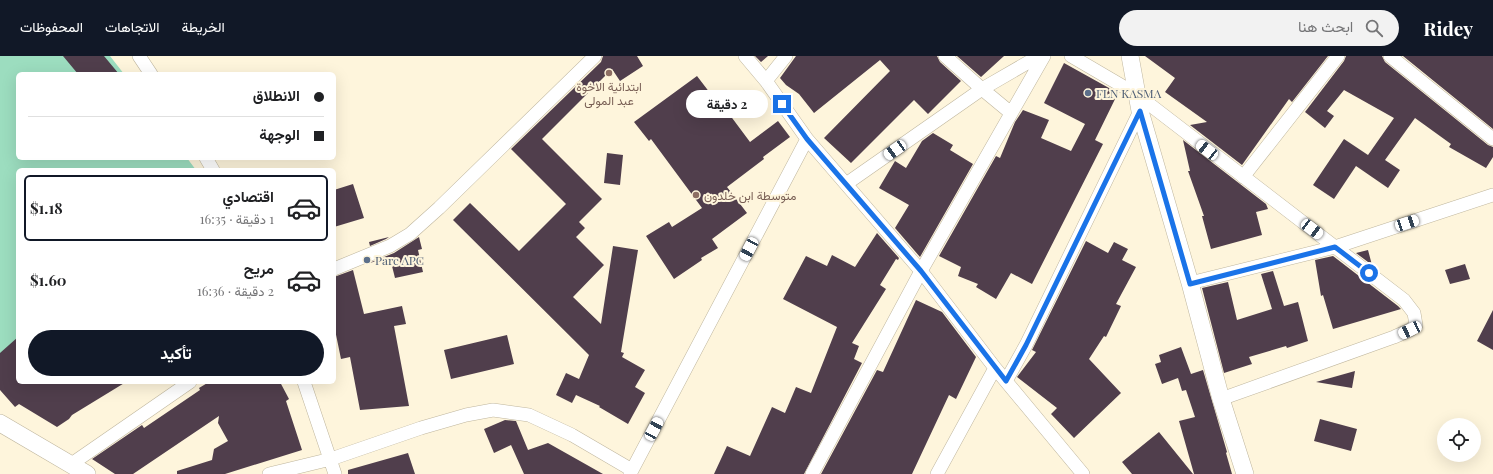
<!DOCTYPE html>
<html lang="ar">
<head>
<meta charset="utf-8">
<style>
  :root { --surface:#fff; --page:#f2f2f2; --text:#202124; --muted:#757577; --line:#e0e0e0; --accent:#111827 }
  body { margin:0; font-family:"Playfair Display",Vazirmatn,serif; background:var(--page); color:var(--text); direction:rtl; height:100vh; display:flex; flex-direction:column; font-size:15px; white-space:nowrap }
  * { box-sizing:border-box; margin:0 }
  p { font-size:13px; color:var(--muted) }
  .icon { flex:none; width:22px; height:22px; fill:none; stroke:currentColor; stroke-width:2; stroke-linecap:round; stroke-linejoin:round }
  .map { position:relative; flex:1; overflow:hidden; direction:ltr }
  .sheet { position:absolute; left:16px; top:112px; width:320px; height:216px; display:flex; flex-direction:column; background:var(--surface); border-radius:6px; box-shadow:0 4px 16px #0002; direction:rtl }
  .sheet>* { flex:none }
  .top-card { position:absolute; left:16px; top:16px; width:320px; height:88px; border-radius:6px; box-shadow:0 4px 16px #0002; direction:rtl; display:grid; align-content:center; height:88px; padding:0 12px; background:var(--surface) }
  .buttons { position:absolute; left:1437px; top:362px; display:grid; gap:8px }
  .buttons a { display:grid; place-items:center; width:44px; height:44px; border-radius:50%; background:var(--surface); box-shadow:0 4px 16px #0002; font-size:20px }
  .end { position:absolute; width:18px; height:18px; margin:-9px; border:5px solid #1a73e8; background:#fff; box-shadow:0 0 0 2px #fff }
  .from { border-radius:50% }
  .bubble { position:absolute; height:28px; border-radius:14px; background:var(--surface); box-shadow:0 4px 16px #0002; font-size:13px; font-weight:700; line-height:28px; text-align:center; direction:rtl }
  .car { position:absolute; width:12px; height:24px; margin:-12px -6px; border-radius:5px; box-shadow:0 0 3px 1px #0007; background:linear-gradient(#fff 24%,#345 0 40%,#fff 0 76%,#345 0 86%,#fff 0) }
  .top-card b { display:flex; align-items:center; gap:14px; height:38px; font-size:15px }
  .top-card b+b { border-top:1px solid var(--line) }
  .top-card i { width:10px; height:10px; background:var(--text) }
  ul { padding:7px 0 0; list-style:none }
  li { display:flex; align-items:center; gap:12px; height:66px; margin:0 8px 6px; padding:0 4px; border:2px solid transparent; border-radius:6px }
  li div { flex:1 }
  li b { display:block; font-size:15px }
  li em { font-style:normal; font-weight:700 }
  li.active { border-color:var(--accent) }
  li>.icon { width:36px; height:36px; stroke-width:1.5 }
  .button { display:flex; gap:8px; margin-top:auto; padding:8px 12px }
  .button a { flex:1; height:46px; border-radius:24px; background:var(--accent); color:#fff; font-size:16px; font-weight:700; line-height:46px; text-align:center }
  header { display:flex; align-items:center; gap:24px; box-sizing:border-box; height:56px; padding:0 20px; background:var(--accent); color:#fff }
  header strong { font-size:19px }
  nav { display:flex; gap:22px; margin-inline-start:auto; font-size:14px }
  .search { width:280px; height:36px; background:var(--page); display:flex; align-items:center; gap:10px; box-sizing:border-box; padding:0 14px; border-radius:22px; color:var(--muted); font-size:15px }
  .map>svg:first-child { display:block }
  .green { fill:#9cddbf }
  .building { fill:#503e4c }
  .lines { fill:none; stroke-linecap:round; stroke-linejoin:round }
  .minor-casing { stroke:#bfb69e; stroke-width:14 }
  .tertiary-casing { stroke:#bfb69e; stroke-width:18 }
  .minor { stroke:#fff; stroke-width:13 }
  .tertiary { stroke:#fff; stroke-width:17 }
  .route { stroke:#1a73e8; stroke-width:5 }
  .education-dot { fill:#8d6e63; stroke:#fef5dc; stroke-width:1.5 }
  .service-dot { fill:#5c6f8a; stroke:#fef5dc; stroke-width:1.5 }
  .labels { text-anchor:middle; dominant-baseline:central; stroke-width:4; stroke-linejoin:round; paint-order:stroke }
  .education-label { font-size:12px; fill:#785e54; stroke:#fef5dc }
  .service-label { font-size:12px; fill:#4e5e75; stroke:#fef5dc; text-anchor:start }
</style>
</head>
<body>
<header>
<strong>Ridey</strong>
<div class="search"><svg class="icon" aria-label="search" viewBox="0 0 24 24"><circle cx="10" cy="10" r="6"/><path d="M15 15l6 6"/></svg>ابحث هنا</div>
<nav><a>الخريطة</a><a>الاتجاهات</a><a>المحفوظات</a></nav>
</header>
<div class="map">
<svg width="1493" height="418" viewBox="0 0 1493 418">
  <rect width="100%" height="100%" fill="#fef5dc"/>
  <path class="green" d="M0,0H110L124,18H18V102H187L196,114H18V298L0,312Z"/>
  <path class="building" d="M63,0H104L119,18H78Z
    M603,0H637L643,10L620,25L612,13L542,83L602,143L579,166L585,172L576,181L604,209L573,241L601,268L613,190L638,194L621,296L624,297L622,301L645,314L635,331L645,337L628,368L599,351L600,350L576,339L572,347L556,339L566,317L579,323L589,299L453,164L470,147L519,195L566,148L511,93L601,6Z
    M755,0H768L761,6Z
    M796,0H937L940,6L961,25L928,58L914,44L851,107L824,82L890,15L880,4L814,57L799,38L786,29L780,22Z
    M957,0H1004L981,21Z
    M1145,0H1328L1292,46L1289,43L1242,109L1190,69L1207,66L1165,36L1175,22Z
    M1346,0H1382L1385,6L1488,89L1493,91V101L1486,112L1449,91L1451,88L1415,62L1385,104L1400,114L1388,132L1356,110L1334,143L1313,129L1344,83L1368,99L1394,62L1344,34L1327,55L1334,60L1325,72L1305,56L1344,5Z
    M1403,0H1493V73Z
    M1064,7L1118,37L1095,84L1103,88L1032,228L1011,217L996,243L976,231L978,228L958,220L961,211L939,200L996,100L1000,102L1015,66L1023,54L1049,64L1041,82L1071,95L1085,68L1044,47Z
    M697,20L710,37L712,35L750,86L778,65L790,81L763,101L764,103L727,131L747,157L712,183L718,192L701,202L702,204L674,223L646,180L669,166L672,171L702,152L651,83L649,85L634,66Z
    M933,77L953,89L950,94L973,108L920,201L895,172L909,149L879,132L895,105L906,112L922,85Z
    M1183,84L1266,148L1268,153L1256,156L1262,179L1211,193L1202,160H1204L1188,115H1190Z
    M607,97L623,99L620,129L604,127Z
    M353,128L364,162L334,171V134Z
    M877,177L899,202L898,204L896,203L880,229L886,233L852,287L859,290L854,303L862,307L804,418H714L727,390L750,400L772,351L785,357L796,331L811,337L837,271L783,243L806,200L827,210L832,199L855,211Z
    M389,181L386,183L370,190L369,186Z
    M419,181L422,193L418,194L423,216L395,222L390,202L369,207L394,197Z
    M1086,185L1108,197L1114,186L1128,193L1122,204L1136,211L1116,248L1121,250L1106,281L1104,280L1089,303L1121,337L1074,382L1051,358L1057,352L1017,321L1036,296L1032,294Z
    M1368,194L1372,209L1356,197Z
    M1333,200L1398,250L1401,253L1333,273L1323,239L1321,240L1315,204Z
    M1465,208L1470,223L1450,228L1445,214Z
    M353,214L364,258L402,250L406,268L394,270L409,350L360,354L350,301L341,303L334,269V221Z
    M1273,215L1284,250L1298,246L1308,285L1287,292L1286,290L1249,301L1252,308L1224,317L1202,232L1228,226L1237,264L1272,253L1261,218Z
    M916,244L942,256L976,301L956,343L949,339L912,418H821L877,314L883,316Z
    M1493,254V294L1477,285Z
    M507,279L514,308L451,323L444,294Z
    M18,281V326H126L72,359L69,363L57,371L19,348L15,351L0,334V297Z
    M1181,291L1191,318L1203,314L1227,396L1226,397L1232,418H1194L1179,365L1195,361L1186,334L1182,335L1178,322L1162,328L1155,308L1161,306L1159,299Z
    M1355,315L1352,332L1316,326Z
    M209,326H280L289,343L286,345L302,394L225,418H177V415L212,404L214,393L228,385L218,367L219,360L133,418H115L92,403L142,369L144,372L200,334L199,332Z
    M1320,363L1357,373L1351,395L1314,385Z
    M505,364L516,365L528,394L548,387L603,418H524L511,389L494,397L484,373Z
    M1159,376L1193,418H1132L1122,406Z
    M408,397L415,418H348V414Z"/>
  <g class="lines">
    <g class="minor-casing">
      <path id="minor" d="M139,0L151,18
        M745,0L766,25L807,83L921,215L995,312L1083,418
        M945,0L982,33L1011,57
        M1071,0L1136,38L1404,244L1414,257L1416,269L1410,274L1394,281L1221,343
        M1390,0L1493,83
        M766,25L786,0
        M206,102L213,114
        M1243,121L1338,0
        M846,128L982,33L1039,0
        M334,213L390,190L410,178L439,152L595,0
        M1190,227L1335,191L1493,139
        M1006,325L1026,289L1140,55
        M304,326L335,418
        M70,409L190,326
        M269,418L331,403L421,372L466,359L493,354L529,359L572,379L632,414
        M630,418L807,83
        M812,418L921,215L1044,0
        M937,418L995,312"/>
    </g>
    <g class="tertiary-casing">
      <path id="tertiary" d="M1130,0L1140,55L1190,227L1221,343L1245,418
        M0,367L87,418"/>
    </g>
    <use href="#minor" class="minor"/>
    <use href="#tertiary" class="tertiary"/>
  </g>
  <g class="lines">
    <path class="route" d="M782,48L807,83L921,215L1006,325L1026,289L1140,55L1190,228L1335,191L1369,217"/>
  </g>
  <g class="education-dot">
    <circle cx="609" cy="17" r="4"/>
    <circle cx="696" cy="139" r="4"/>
  </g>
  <g class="service-dot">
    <circle cx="1088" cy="37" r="4"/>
    <circle cx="367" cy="204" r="4"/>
  </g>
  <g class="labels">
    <g class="education-label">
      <text x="609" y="30">ابتدائية الاخوة<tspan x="609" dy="14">عبد المولى</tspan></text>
      <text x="704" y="139" text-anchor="start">متوسطة ابن خلدون</text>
    </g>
    <g class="service-label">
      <text x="1096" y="37">FLN KASMA</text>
      <text x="375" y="204">Parc APC</text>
    </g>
  </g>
</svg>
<div class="buttons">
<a><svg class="icon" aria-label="locate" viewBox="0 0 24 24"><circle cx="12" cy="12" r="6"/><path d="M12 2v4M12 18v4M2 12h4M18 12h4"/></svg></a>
</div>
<i class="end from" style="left:1369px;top:217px"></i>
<i class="end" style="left:782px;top:48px"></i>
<div class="bubble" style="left:686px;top:34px;width:82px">2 دقيقة</div>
<i class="car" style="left:895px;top:94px;rotate:235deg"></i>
<i class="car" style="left:1207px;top:94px;rotate:308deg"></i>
<i class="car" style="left:1407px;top:167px;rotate:72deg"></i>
<i class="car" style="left:1312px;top:173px;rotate:127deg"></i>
<i class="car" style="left:749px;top:193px;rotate:208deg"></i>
<i class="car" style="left:1410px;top:274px;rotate:245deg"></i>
<i class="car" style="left:654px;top:373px;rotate:28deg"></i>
<div class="top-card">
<b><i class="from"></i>الانطلاق</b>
<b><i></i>الوجهة</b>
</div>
<section class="sheet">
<ul>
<li class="active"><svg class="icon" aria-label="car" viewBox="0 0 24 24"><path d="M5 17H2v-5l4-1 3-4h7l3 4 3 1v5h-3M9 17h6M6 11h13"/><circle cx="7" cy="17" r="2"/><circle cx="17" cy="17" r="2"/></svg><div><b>اقتصادي</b><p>1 دقيقة · 16:35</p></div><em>$1.18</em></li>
<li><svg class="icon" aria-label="car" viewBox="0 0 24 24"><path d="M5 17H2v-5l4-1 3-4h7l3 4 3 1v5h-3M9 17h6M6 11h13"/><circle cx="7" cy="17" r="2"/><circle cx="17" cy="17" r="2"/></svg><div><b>مريح</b><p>2 دقيقة · 16:36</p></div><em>$1.60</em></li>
</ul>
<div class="button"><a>تأكيد</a></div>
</section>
</div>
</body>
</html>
